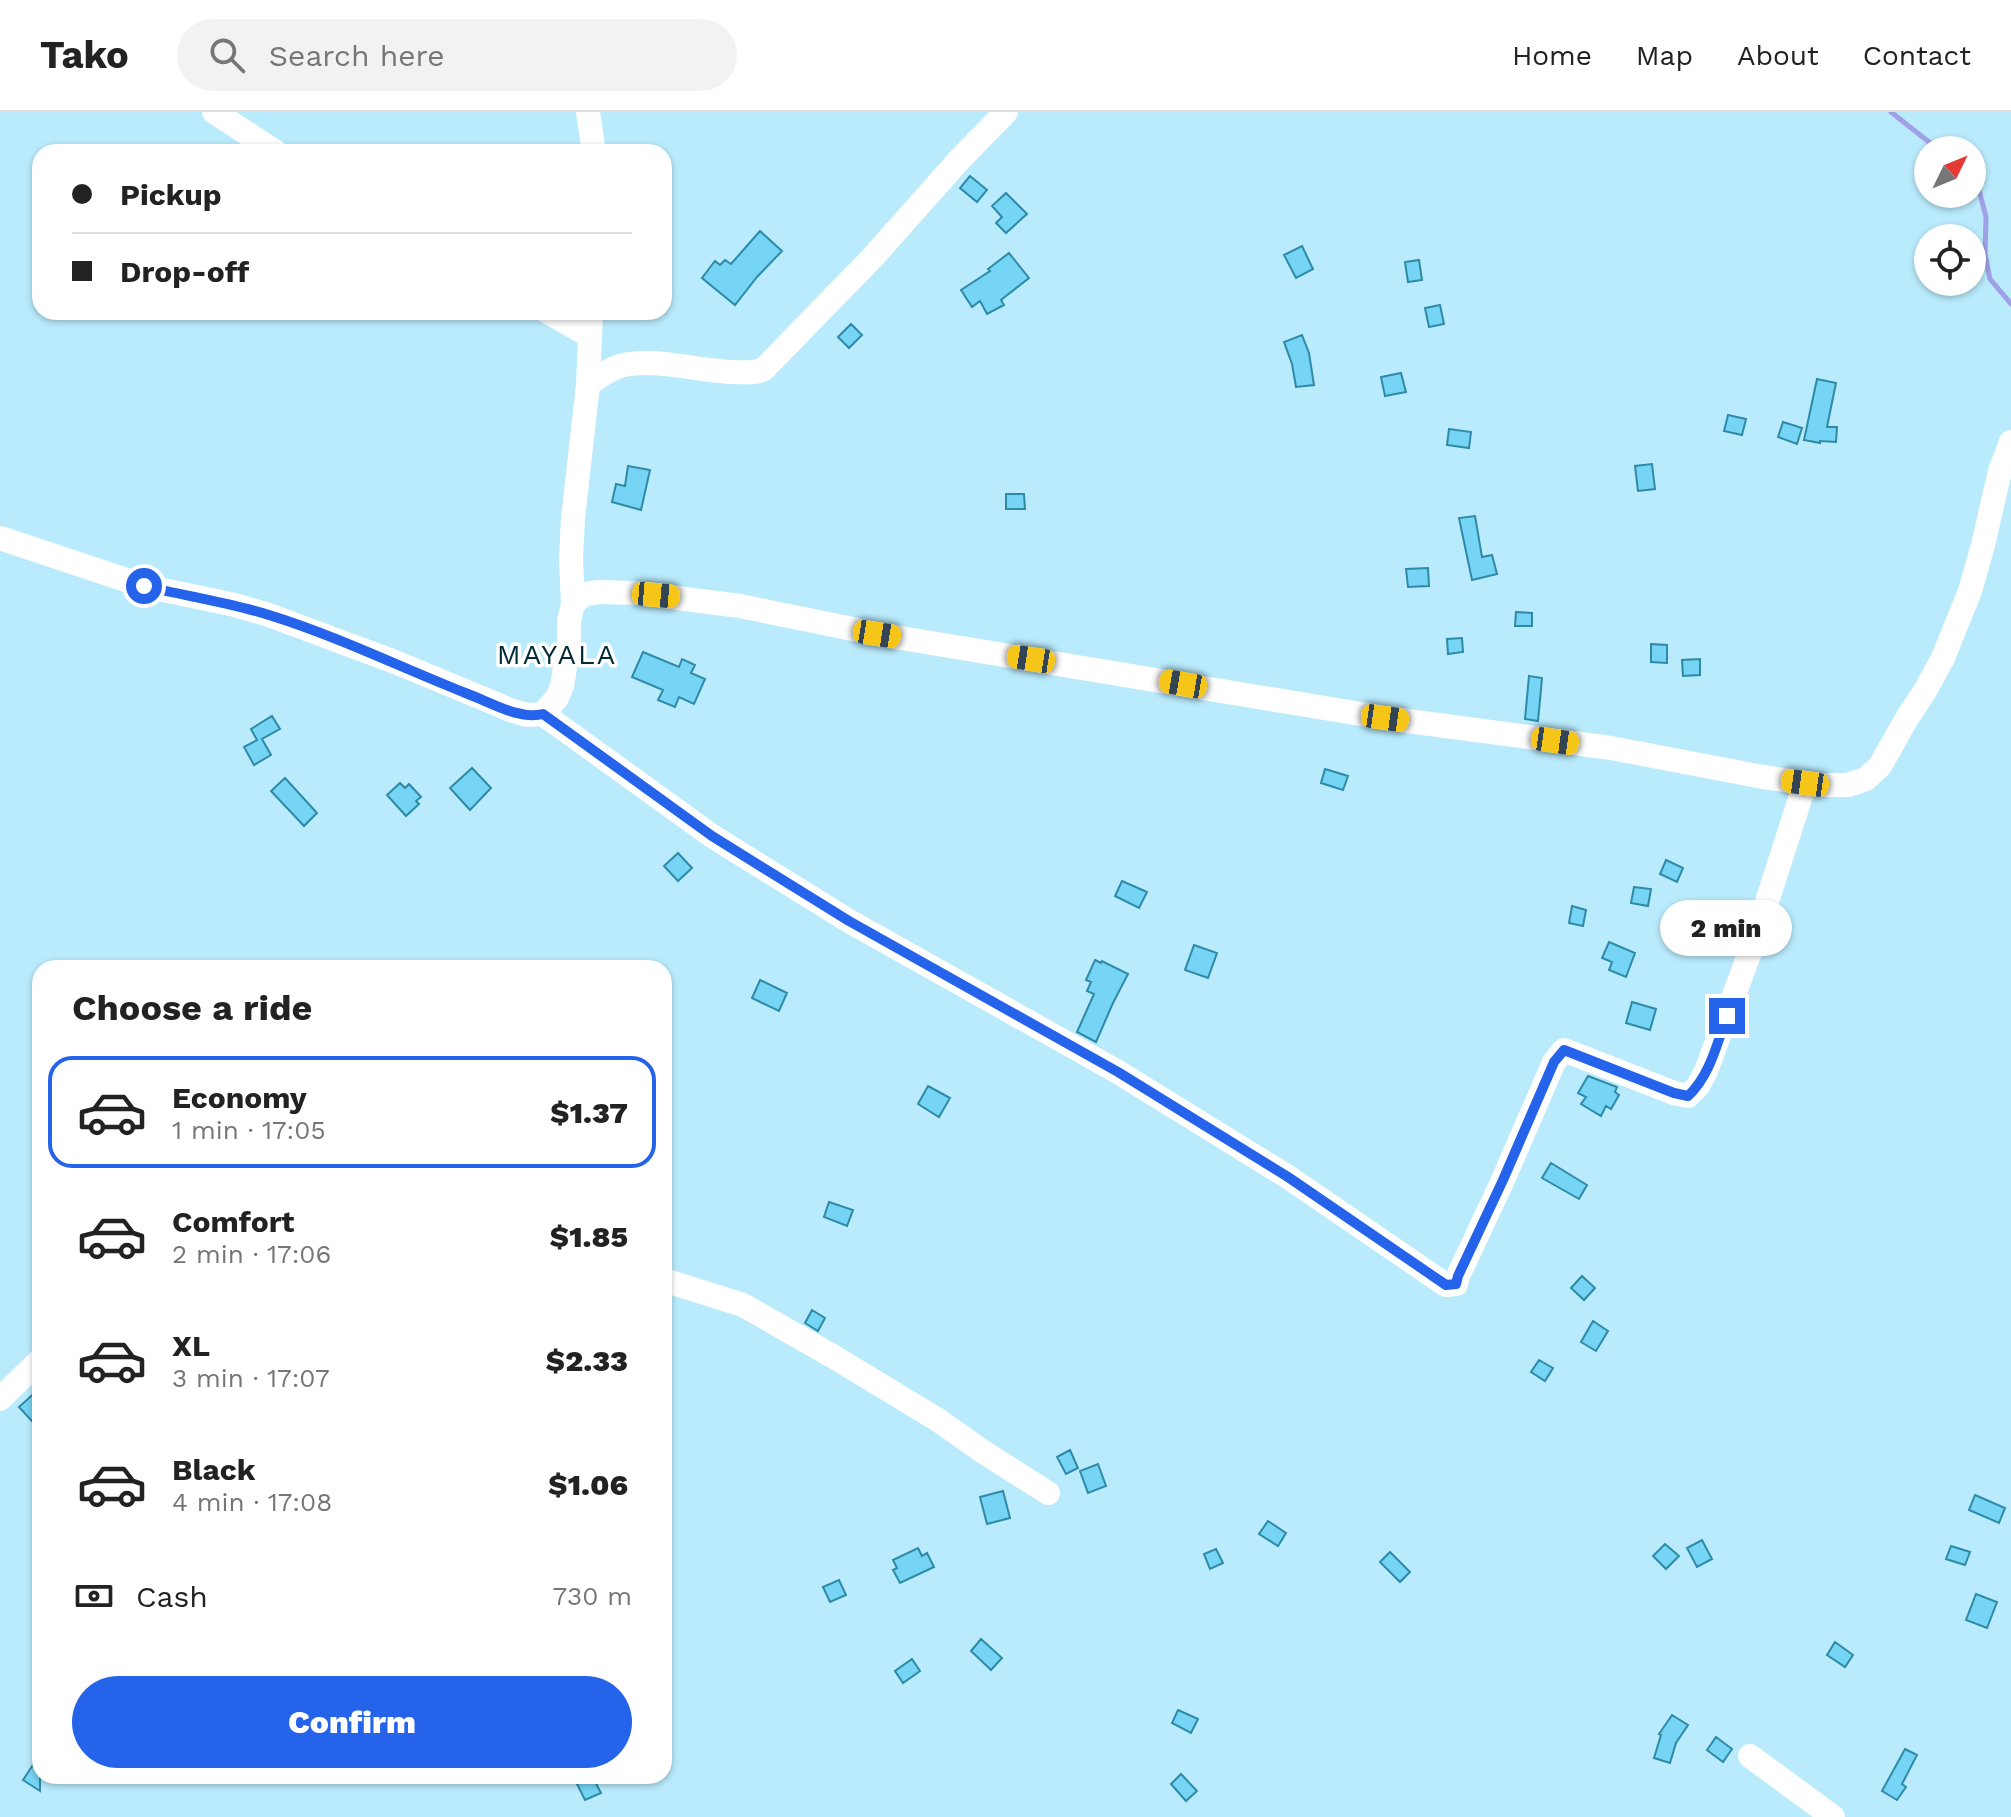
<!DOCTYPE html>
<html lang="en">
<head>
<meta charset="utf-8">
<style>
  :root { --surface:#fff; --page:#f2f2f2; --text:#222; --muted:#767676; --line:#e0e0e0; --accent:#2563eb }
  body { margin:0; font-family:"Work Sans",sans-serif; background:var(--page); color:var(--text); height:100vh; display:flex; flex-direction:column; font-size:30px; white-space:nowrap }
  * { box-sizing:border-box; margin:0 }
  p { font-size:26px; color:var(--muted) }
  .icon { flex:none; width:44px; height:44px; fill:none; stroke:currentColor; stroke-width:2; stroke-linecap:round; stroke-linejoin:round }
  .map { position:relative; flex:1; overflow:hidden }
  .details { position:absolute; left:32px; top:848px; width:640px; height:824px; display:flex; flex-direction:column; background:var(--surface); border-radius:24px; box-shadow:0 2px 6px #0004 }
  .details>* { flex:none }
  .guide { position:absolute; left:32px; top:32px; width:640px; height:176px; border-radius:24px; box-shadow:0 2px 6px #0004; display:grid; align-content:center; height:176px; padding:0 40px; background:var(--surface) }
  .needle { width:52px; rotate:47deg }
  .tools { position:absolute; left:1914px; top:24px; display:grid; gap:16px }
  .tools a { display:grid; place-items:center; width:72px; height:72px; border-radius:50%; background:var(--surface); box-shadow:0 2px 6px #0004; font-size:40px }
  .end { position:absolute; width:36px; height:36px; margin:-18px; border:10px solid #2563eb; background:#fff; box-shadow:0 0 0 4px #fff }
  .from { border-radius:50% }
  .bubble { position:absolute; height:56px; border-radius:28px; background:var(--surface); box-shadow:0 2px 6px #0004; font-size:26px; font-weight:800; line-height:56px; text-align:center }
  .car { position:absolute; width:24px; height:48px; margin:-24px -12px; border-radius:10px; box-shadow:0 0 6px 2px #0007; background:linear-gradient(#f5c518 24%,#345 0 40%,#f5c518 0 76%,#345 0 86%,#f5c518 0) }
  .guide b { display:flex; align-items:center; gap:28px; height:76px; font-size:30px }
  .guide b+b { border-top:2px solid var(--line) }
  .guide i { width:20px; height:20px; background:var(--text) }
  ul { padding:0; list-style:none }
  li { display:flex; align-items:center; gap:24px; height:112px; margin:0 16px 12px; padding:0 24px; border:4px solid transparent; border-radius:24px }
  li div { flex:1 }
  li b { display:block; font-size:30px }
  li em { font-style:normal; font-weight:800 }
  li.current { border-color:var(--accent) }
  li>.icon { width:72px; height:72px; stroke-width:1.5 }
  h2 { padding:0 40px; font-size:36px; line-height:96px }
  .pay { display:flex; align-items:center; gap:20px; height:88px; padding:0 40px; font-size:30px }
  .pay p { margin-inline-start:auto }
  .primary-button { display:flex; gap:16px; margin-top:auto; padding:16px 40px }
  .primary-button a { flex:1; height:92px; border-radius:48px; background:var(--accent); color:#fff; font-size:32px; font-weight:800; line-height:92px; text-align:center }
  header { display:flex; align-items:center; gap:48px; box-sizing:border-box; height:112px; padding:0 40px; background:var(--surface); border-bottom:2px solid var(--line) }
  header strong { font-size:38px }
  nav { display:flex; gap:44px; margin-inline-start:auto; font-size:28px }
  .search { width:560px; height:72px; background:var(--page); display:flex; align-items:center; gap:20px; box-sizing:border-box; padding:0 28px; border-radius:44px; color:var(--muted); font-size:30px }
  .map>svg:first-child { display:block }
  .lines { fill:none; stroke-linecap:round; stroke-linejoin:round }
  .stream { stroke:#9fa0e6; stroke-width:5 }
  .building { fill:#76d4f5; stroke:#2e8aa7; stroke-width:2 }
  .minor { stroke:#fff; stroke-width:24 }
  .route { stroke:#2563eb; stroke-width:10 }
  .labels { text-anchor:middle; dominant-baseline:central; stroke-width:7; stroke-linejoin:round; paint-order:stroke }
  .quarter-label { font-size:28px; letter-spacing:2px; fill:#032b37; stroke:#fff }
</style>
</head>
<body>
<header>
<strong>Tako</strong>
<div class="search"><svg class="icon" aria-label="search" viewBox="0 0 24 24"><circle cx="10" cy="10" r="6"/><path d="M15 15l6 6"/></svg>Search here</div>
<nav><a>Home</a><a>Map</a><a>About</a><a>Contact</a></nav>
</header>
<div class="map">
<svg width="2011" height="1705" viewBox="0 0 2011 1705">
  <rect width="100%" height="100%" fill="#b9ebfd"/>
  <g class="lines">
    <path class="stream" d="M1891,0L1939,38
      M1972,67L1978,74L1986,105L1985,142L1990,167L2011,192"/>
  </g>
  <path class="building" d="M970,64L987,78L977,90L960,76Z
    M1006,81L1027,102L1006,121L996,111L1002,105L992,94Z
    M760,119L782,139L757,165L735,193L702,166L715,149L720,153L725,148L731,152Z
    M1302,134L1313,157L1296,166L1284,143Z
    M1009,141L1029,166L1001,188L1004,193L987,202L980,189L972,195L961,178L990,159L988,157Z
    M1419,148L1422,168L1408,170L1405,150Z
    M1440,193L1444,212L1429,215L1425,196Z
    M851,212L862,223L849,236L838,225Z
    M1302,223L1309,241L1314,273L1296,275L1292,252L1284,230Z
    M1401,261L1406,280L1385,284L1381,265Z
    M1817,267L1836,271L1827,315H1837L1836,330L1820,329V331L1804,328Z
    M1728,303L1746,307L1742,323L1724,319Z
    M1783,310L1802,316L1797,332L1778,325Z
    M1449,317L1471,320L1469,336L1447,333Z
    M1652,352L1655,377L1638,379L1635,354Z
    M628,354L650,358L641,398L612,390L616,372L625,374Z
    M1006,382H1024L1025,397H1006Z
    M1475,404L1482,445L1492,443L1497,462L1472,468L1459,406Z
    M1428,456L1429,474L1408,475L1406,457Z
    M1516,500L1532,501V514H1515Z
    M1462,526L1463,540L1448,542L1447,527Z
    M1651,532L1667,533V551L1651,550Z
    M643,540L679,555L682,547L695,553L691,561L705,567L694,592L679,585L675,595L658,588L663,578L632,565Z
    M1700,547V563L1683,564L1682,548Z
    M1529,564L1542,566L1538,609L1525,607Z
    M272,604L280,617L262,627L271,643L254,653L244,635L257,628L251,617Z
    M472,656L491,676L470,698L450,676Z
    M1325,657L1348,664L1343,678L1321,671Z
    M285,666L317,701L304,714L271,679Z
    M400,671L405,676L409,672L421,685L416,689L419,692L406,704L387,683Z
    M678,741L692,756L678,769L664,754Z
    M1666,748L1683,756L1677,770L1660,762Z
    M1122,769L1147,780L1139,796L1115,784Z
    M1634,775L1651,777L1648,794L1631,791Z
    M1572,794L1586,798L1583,814L1569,811Z
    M1609,830L1635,841L1626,865L1609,858L1612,850L1602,846Z
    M1194,833L1217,841L1208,866L1185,858Z
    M1095,848L1101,851L1102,849L1128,862L1113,891L1096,930L1077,920L1094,882L1087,879L1091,870L1086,868Z
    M760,868L787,881L779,899L752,886Z
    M1632,890L1656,897L1650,918L1626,911Z
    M1588,964L1617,975L1615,980L1619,983L1611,997L1606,994L1601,1004L1581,992L1586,985L1578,981Z
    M928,974L950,986L939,1005L918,992Z
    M1551,1051L1587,1073L1579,1087L1542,1066Z
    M829,1090L853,1098L847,1114L824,1105Z
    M1582,1164L1595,1176L1584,1188L1571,1176Z
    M812,1198L825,1206L818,1219L805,1211Z
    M1593,1209L1608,1219L1596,1239L1581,1230Z
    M1539,1248L1553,1256L1545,1269L1531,1260Z
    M40,1276V1318L19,1295Z
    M1070,1338L1078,1356L1066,1362L1057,1345Z
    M1098,1352L1106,1374L1088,1381L1080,1359Z
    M1003,1379L1010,1406L987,1412L980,1385Z
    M1975,1383L2005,1396L1999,1411L1969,1398Z
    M1268,1409L1286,1421L1278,1434L1259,1422Z
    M1702,1428L1712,1447L1697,1455L1687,1436Z
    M1665,1432L1679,1444L1666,1457L1653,1444Z
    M1951,1434L1970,1440L1965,1453L1946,1447Z
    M918,1436L922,1444L927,1441L934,1455L900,1471L893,1458L897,1456L893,1448Z
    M1216,1437L1223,1451L1210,1457L1204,1442Z
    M1390,1440L1410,1460L1400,1470L1380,1450Z
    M839,1468L846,1483L830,1490L823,1475Z
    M1976,1482L1997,1490L1987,1516L1966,1508Z
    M981,1527L1002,1546L991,1558L971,1539Z
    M1835,1530L1853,1543L1845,1555L1827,1543Z
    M912,1547L920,1559L903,1571L895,1559Z
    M1178,1598L1198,1607L1191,1621L1172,1611Z
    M1672,1603L1688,1613L1676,1631L1670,1651L1654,1646L1661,1623L1659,1622Z
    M1716,1625L1732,1637L1723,1650L1707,1638Z
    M1905,1637L1917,1643L1902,1672L1906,1675L1897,1688L1882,1679Z
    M40,1642V1679L23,1668Z
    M1181,1662L1197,1679L1186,1689L1171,1672Z
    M587,1664H592L601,1681L585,1688L576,1670Z"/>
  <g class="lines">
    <path class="minor" d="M214,0L276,40
      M588,0L594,40
      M548,200L590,224
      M588,273C598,265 608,258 620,254C651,245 700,259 733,260C744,260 754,262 764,257L873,145L960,47L1006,0
      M0,426L144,474L235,493L269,503L395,550L513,599L527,603L543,602L557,586L562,574L569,531V509L573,492L584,482L599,480L638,481L740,494L877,522L1385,606L1611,636L1763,665L1822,673H1848L1866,667L1880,654L1907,606L1925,579L1943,546L1970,479L1983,433L2000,359L2011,330
      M573,492L571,447L573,406L588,273L591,200
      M543,602L712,724L849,809L1118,960L1288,1065L1446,1173L1456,1172L1458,1164L1503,1068L1554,950L1564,938L1674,981L1688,984L1698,974L1706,959L1757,821L1805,671
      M664,1168L743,1193L834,1245L938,1308L982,1339L1048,1381
      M0,1287L40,1248
      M1750,1644L1833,1705"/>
  </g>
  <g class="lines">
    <path class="route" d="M144,474C185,484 228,490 269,503C337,524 402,556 468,582C490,590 519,608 543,602L712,724L849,809L1118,960L1288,1065L1446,1173L1456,1172L1458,1164L1503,1068L1554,950L1564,938L1674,981L1688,984C1710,964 1717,931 1727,904"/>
  </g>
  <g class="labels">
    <g class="quarter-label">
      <text x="557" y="542">MAYALA</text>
    </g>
  </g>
</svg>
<div class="tools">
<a><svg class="needle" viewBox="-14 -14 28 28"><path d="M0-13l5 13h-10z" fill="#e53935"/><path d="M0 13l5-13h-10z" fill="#767676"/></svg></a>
<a><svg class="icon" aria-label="locate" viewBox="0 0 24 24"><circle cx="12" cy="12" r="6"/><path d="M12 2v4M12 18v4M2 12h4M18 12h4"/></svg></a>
</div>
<i class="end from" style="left:144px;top:474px"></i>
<i class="end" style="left:1727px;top:904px"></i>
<div class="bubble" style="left:1660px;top:788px;width:132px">2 min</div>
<i class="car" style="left:656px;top:483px;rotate:95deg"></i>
<i class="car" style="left:877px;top:522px;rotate:99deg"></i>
<i class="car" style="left:1031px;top:547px;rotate:279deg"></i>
<i class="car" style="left:1183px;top:572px;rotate:280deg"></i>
<i class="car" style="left:1385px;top:606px;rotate:98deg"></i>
<i class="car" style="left:1555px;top:629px;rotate:98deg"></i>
<i class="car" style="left:1805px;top:671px;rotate:278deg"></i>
<div class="guide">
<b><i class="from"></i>Pickup</b>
<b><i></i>Drop-off</b>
</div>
<section class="details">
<h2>Choose a ride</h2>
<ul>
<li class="current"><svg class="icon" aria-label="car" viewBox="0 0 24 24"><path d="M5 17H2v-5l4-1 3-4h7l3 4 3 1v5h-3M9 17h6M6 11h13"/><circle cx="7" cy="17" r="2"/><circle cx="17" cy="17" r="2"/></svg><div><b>Economy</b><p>1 min · 17:05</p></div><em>$1.37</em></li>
<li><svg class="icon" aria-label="car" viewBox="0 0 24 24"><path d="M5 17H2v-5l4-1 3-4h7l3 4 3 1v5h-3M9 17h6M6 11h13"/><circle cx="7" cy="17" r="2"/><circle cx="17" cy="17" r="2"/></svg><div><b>Comfort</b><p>2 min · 17:06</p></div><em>$1.85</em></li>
<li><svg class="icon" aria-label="car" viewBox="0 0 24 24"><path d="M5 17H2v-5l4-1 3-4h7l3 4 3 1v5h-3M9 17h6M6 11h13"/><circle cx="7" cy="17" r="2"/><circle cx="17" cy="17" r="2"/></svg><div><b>XL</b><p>3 min · 17:07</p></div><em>$2.33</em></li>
<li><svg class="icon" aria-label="car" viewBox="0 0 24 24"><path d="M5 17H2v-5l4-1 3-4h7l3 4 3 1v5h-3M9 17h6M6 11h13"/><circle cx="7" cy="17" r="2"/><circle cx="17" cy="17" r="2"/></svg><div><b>Black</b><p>4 min · 17:08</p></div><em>$1.06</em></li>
</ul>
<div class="pay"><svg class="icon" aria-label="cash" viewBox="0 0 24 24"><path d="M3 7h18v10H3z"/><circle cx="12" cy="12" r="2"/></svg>Cash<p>730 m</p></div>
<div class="primary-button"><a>Confirm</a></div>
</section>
</div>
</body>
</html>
